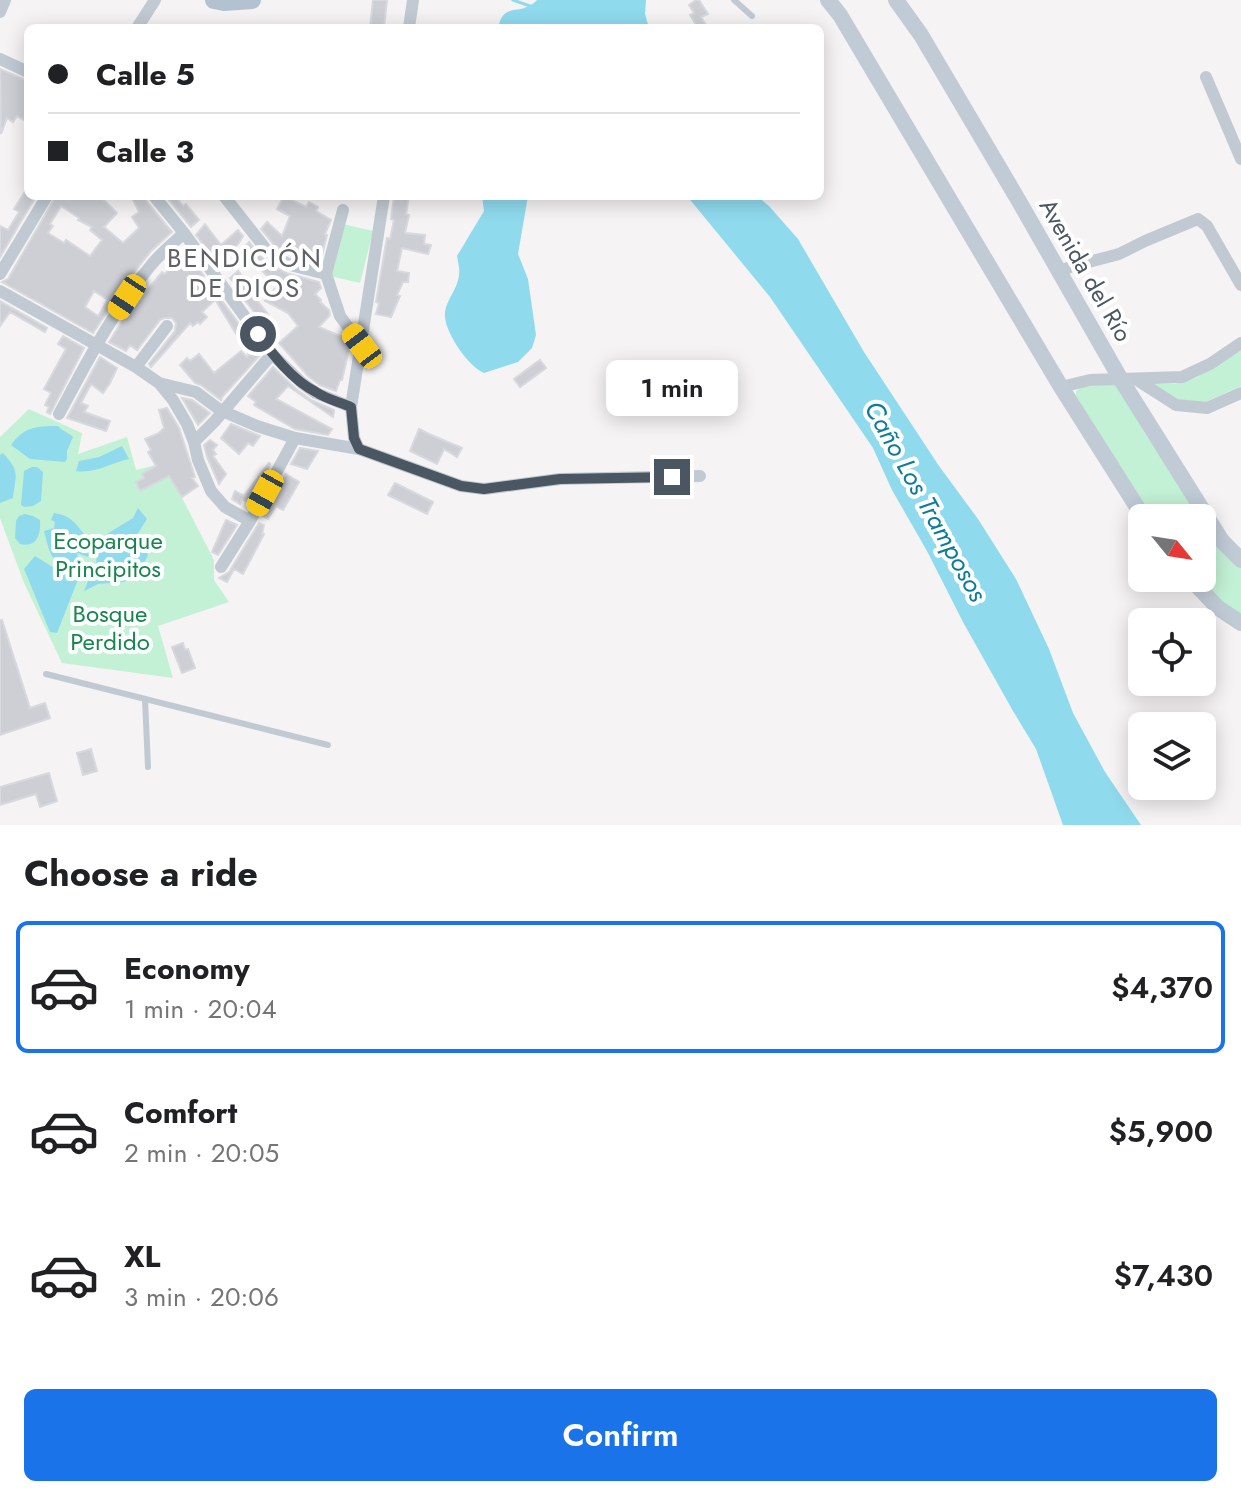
<!DOCTYPE html>
<html lang="en">
<head>
<meta charset="utf-8">
<style>
  :root { --surface:#fff; --page:#f6f6f6; --text:#202124; --muted:#757577; --line:#e0e0e0; --accent:#1a73e8 }
  body { margin:0; font-family:Jost,sans-serif; background:var(--page); color:var(--text); height:100vh; display:flex; flex-direction:column; font-size:30px; white-space:nowrap }
  * { box-sizing:border-box; margin:0 }
  p { font-size:26px; color:var(--muted) }
  .icon { flex:none; width:44px; height:44px; fill:none; stroke:currentColor; stroke-width:2; stroke-linecap:round; stroke-linejoin:round }
  .map { position:relative; height:825px; overflow:hidden }
  .panel { display:flex; flex-direction:column; background:var(--surface); flex:1 }
  .panel>* { flex:none }
  .hud { position:absolute; left:24px; top:24px; width:800px; height:176px; border-radius:12px; box-shadow:0 4px 20px #0003; display:grid; align-content:center; height:176px; padding:0 24px; background:var(--surface) }
  .needle { width:52px; rotate:120deg }
  .buttons { position:absolute; left:1128px; top:504px; display:grid; gap:16px }
  .buttons a { display:grid; place-items:center; width:88px; height:88px; border-radius:12px; background:var(--surface); box-shadow:0 4px 20px #0003; font-size:40px }
  .end { position:absolute; width:36px; height:36px; margin:-18px; border:10px solid #4a5661; background:#fff; box-shadow:0 0 0 4px #fff }
  .from { border-radius:50% }
  .bubble { position:absolute; height:56px; border-radius:12px; background:var(--surface); box-shadow:0 4px 20px #0003; font-size:26px; font-weight:600; line-height:56px; text-align:center }
  .car { position:absolute; width:24px; height:48px; margin:-24px -12px; border-radius:10px; box-shadow:0 0 6px 2px #0007; background:linear-gradient(#f5c518 24%,#345 0 40%,#f5c518 0 76%,#345 0 86%,#f5c518 0) }
  .hud b { display:flex; align-items:center; gap:28px; height:76px; font-size:30px }
  .hud b+b { border-top:2px solid var(--line) }
  .hud i { width:20px; height:20px; background:var(--text) }
  ul { padding:0; list-style:none }
  li { display:flex; align-items:center; gap:24px; height:132px; margin:0 16px 12px; padding:0 8px; border:4px solid transparent; border-radius:12px }
  li div { flex:1 }
  li b { display:block; font-size:30px }
  li em { font-style:normal; font-weight:600 }
  li.on { border-color:var(--accent) }
  li>.icon { width:72px; height:72px; stroke-width:1.5 }
  h2 { padding:0 24px; font-size:36px; line-height:96px }
  .action { display:flex; gap:16px; margin-top:auto; padding:16px 24px }
  .action a { flex:1; height:92px; border-radius:12px; background:var(--accent); color:#fff; font-size:32px; font-weight:600; line-height:92px; text-align:center }
  .map>svg:first-child { display:block }
  .green { fill:#c3f1d5 }
  .water { fill:#90daee }
  .lines { fill:none; stroke-linecap:round; stroke-linejoin:round }
  .stream { stroke:#90daee; stroke-width:3 }
  .building { fill:#cdcfd5; stroke:#d7d9de; stroke-width:2; fill-rule:evenodd }
  .lane { stroke:#c1cad2; stroke-width:6 }
  .street { stroke:#c1cad2; stroke-width:12 }
  .secondary { stroke:#c1cbd6; stroke-width:16 }
  .primary { stroke:#b3c2d1; stroke-width:18 }
  .route { stroke:#4a5661; stroke-width:10 }
  .labels { text-anchor:middle; dominant-baseline:central; stroke-width:8; stroke-linejoin:round; paint-order:stroke }
  .street-label { font-size:24px; fill:#4a5661; stroke:#fff }
  .park-label { font-size:24px; fill:#17864f; stroke:#fff }
  .neighbourhood-label { font-size:26px; letter-spacing:2px; fill:#5f6368; stroke:#fff }
  .water-label { font-size:26px; font-style:italic; fill:#0c7c9b; stroke:#fff }
</style>
</head>
<body>
<div class="map">
<svg width="1241" height="825" viewBox="0 0 1241 825">
  <rect width="100%" height="100%" fill="#f5f3f3"/>
  <path class="green" d="M343,224L373,231L360,283L330,276Z
    M1241,350V386L1203,403L1170,398L1146,383L1175,384L1196,378Z
    M1117,384L1146,435L1230,559L1241,568V615L1214,595L1198,578H1202V518H1152L1076,396V391L1082,387Z
    M29,409L82,433L78,454L127,437L136,470L164,463L214,560V580L229,602L158,626L173,678L62,663L24,583L0,518V437Z"/>
  <path class="water" d="M537,0H646L645,14L649,28H498C504,0 519,18 537,0Z
    M482,196H528L518,254L528,279L536,335L532,348L518,362L484,373C469,367 446,334 445,317C444,301 458,290 459,275C460,269 458,262 457,256L484,211Z
    M687,196H757L769,206L798,239L864,352L939,466L978,519L1016,579L1049,649L1073,713L1105,772L1141,825H1063L1036,749L1013,711L963,622L927,551L892,490L873,448L770,297Z
    M58,426C62,431 68,432 73,437L67,451V459L65,462L30,459L11,445C24,427 36,426 58,426Z
    M122,446L129,459C110,463 96,474 76,471L79,461L99,457Z
    M3,453C20,472 16,473 13,498L0,503V455Z
    M32,467H37L43,472L41,501L33,506L24,507L21,505L24,471Z
    M138,508L147,519L135,538L124,536L102,537L133,518Z
    M54,513C69,515 75,522 84,534L82,538L93,544L88,557L77,553L80,568C51,566 51,557 44,531L54,528L55,522L51,520Z
    M25,514L33,516L40,520C41,535 37,548 20,544L15,538L16,521L19,516Z
    M142,543L148,555L138,576L123,582L98,584L84,591L91,573L90,568L96,564L97,553L107,550L116,552Z
    M35,556L64,574L79,577L57,633L50,632L24,569Z"/>
  <g class="lines">
    <path class="stream" d="M513,0L530,6"/>
  </g>
  <path class="building" d="M373,0H387L384,28H370Z
    M696,0H699L708,14L701,17L708,28H698L690,15L694,13L689,5Z
    M0,69L28,81V122L17,116L13,122L7,118L1,134Z
    M28,187V196H36L0,257V226L8,230L19,212L14,209Z
    M56,196H100L117,213L104,227L123,243L139,228L132,217L139,212L131,196H145L147,202L172,232L151,251L131,276L93,333L2,282L8,279ZM61,206L79,218L78,220L92,227L90,230L102,240L90,256L66,240L64,243L48,233L53,226L50,224ZM94,291L108,300L98,316L85,307Z
    M166,196H175L183,206L186,204L199,220L191,227Z
    M284,196L306,207L309,202L318,207L316,211L331,220L325,234L327,235L320,263L293,257L275,246L261,229L267,222L282,236L290,216L277,209Z
    M394,196H409L406,214L409,215L405,233L425,235L424,244L431,245L428,254L402,248L397,271L409,273L408,282H403L397,295L400,296L391,317L376,314L379,303L376,302L385,249L387,238L390,239L394,220L391,219Z
    M205,224L221,245L238,230L243,236L239,243L218,264L196,235Z
    M249,242L264,260L286,273L319,282L321,288L315,294L321,300L320,302L329,310L330,315L319,327L345,338L350,345L342,380H340L336,391L320,385L308,376L279,343L298,326L288,313L265,301L277,286L242,250Z
    M185,249L204,276L199,283L214,301L202,312L207,317L200,324L198,322L193,326L190,323L151,367L149,364L175,331L176,323L172,318H164L160,320L137,350L130,345L126,351L109,342L133,304L135,305L162,272L165,274Z
    M238,271L262,300L253,295L274,322L267,328L235,288L237,286L230,278Z
    M220,298L261,354L222,397L221,400L201,385L195,383L180,365L187,358L190,361L199,354L214,373L241,351L247,357L249,355L216,301Z
    M0,301L47,328L45,332L10,312L0,326Z
    M63,336L84,348L50,414L47,412L49,407L45,405L51,393L44,389L66,349L58,344Z
    M100,357L117,368L110,383L103,393L91,384L81,403L88,406L84,412L110,421L106,431L67,418Z
    M540,360L546,368L520,387L514,379Z
    M273,367L296,389L311,400L334,410L333,417L288,386L276,399L332,429L328,435L295,429L254,405L256,402L248,396Z
    M182,398L192,400L210,413L198,425Z
    M167,408L179,428L195,477L192,478L198,486L182,497L169,476L140,491L136,482L144,478L142,474L156,466L148,452L151,450L145,439L159,433L164,428L159,410Z
    M231,424L260,436L253,446L248,443L239,454L221,438Z
    M419,429L429,434L462,448L457,457L444,449L437,464L410,451Z
    M210,440L217,445L213,450L216,454L213,456L226,474L219,484L207,457L204,445Z
    M300,448L318,451L307,469L291,464Z
    M269,463L270,464L250,503L242,499L240,504L232,499L235,491L244,496L243,497Z
    M286,474L299,482L283,510L276,506L268,519L263,516Z
    M395,483L433,502L427,514L388,495Z
    M226,520L237,525L218,555L212,552Z
    M259,523L264,525L262,534H264L243,574L234,569L227,582L219,578L229,572Z
    M0,620H2L30,708L45,703L50,718L0,735Z
    M183,643L185,650L188,649L195,668L182,673L172,647Z
    M91,749L97,771L83,775L77,753Z
    M49,773L57,801L40,807L36,794L0,805V787Z"/>
  <g class="lines">
    <path class="lane" d="M734,0L752,16
      M46,674L328,745
      M145,699L148,767"/>
    <path class="street" d="M0,12L5,0
      M137,28L155,0
      M409,28L413,0
      M0,59L28,72
      M1206,77L1241,159
      M154,196L184,233L272,354L302,383L316,393L351,407
      M224,196L269,253L290,265L326,274
      M343,210L326,274L340,316L362,346
      M1059,272L1070,267L1119,254L1145,241L1198,219L1207,226L1241,285
      M0,274L47,196
      M0,291L136,367L159,383L173,400L187,424L194,442L198,460L211,491L225,507L250,521
      M136,367L167,326
      M1137,380L1176,405L1207,408L1241,393
      M159,383L196,392L220,410L257,426L295,438L359,449L461,486L484,489L560,479L700,476
      M1061,387L1090,380L1182,377L1210,364L1241,343
      M59,414C87,362 114,309 152,264C161,253 173,243 184,233
      M194,442L214,422L272,354
      M359,449L354,438L351,407L384,196
      M221,567L250,521L295,438"/>
    <path class="secondary" d="M828,0L840,15L1061,387L1144,518
      M896,0L921,35L1020,203L1120,378L1222,541L1241,560
      M1190,578L1217,607L1241,623"/>
    <path class="primary" d="M214,0L224,2L252,0"/>
  </g>
  <g class="lines">
    <path class="route" d="M258,334C273,355 292,380 316,392C326,399 339,402 351,407L354,438L359,449L461,486L484,489L560,479L672,477"/>
  </g>
  <g class="labels">
    <g class="street-label">
      <text transform="translate(1086 270) rotate(60)">Avenida del Río</text>
    </g>
    <g class="park-label">
      <text x="108" y="540">Ecoparque<tspan x="108" dy="28">Principitos</tspan></text>
      <text x="110" y="613">Bosque<tspan x="110" dy="28">Perdido</tspan></text>
    </g>
    <g class="neighbourhood-label">
      <text x="245" y="258">BENDICIÓN<tspan x="245" dy="30">DE DIOS</tspan></text>
    </g>
    <g class="water-label">
      <text transform="translate(926 501) rotate(61)">Caño Los Tramposos</text>
    </g>
  </g>
</svg>
<div class="buttons">
<a><svg class="needle" viewBox="-14 -14 28 28"><path d="M0-13l5 13h-10z" fill="#e53935"/><path d="M0 13l5-13h-10z" fill="#757577"/></svg></a>
<a><svg class="icon" aria-label="locate" viewBox="0 0 24 24"><circle cx="12" cy="12" r="6"/><path d="M12 2v4M12 18v4M2 12h4M18 12h4"/></svg></a>
<a><svg class="icon" aria-label="layers" viewBox="0 0 24 24"><path d="M12 4l9 5-9 5-9-5zM3 14l9 5 9-5"/></svg></a>
</div>
<i class="end from" style="left:258px;top:334px"></i>
<i class="end" style="left:672px;top:477px"></i>
<div class="bubble" style="left:606px;top:360px;width:132px">1 min</div>
<i class="car" style="left:127px;top:297px;rotate:213deg"></i>
<i class="car" style="left:362px;top:346px;rotate:323deg"></i>
<i class="car" style="left:265px;top:493px;rotate:209deg"></i>
<div class="hud">
<b><i class="from"></i>Calle 5</b>
<b><i></i>Calle 3</b>
</div>
</div>
<section class="panel">
<h2>Choose a ride</h2>
<ul>
<li class="on"><svg class="icon" aria-label="car" viewBox="0 0 24 24"><path d="M5 17H2v-5l4-1 3-4h7l3 4 3 1v5h-3M9 17h6M6 11h13"/><circle cx="7" cy="17" r="2"/><circle cx="17" cy="17" r="2"/></svg><div><b>Economy</b><p>1 min · 20:04</p></div><em>$4,370</em></li>
<li><svg class="icon" aria-label="car" viewBox="0 0 24 24"><path d="M5 17H2v-5l4-1 3-4h7l3 4 3 1v5h-3M9 17h6M6 11h13"/><circle cx="7" cy="17" r="2"/><circle cx="17" cy="17" r="2"/></svg><div><b>Comfort</b><p>2 min · 20:05</p></div><em>$5,900</em></li>
<li><svg class="icon" aria-label="car" viewBox="0 0 24 24"><path d="M5 17H2v-5l4-1 3-4h7l3 4 3 1v5h-3M9 17h6M6 11h13"/><circle cx="7" cy="17" r="2"/><circle cx="17" cy="17" r="2"/></svg><div><b>XL</b><p>3 min · 20:06</p></div><em>$7,430</em></li>
</ul>
<div class="action"><a>Confirm</a></div>
</section>
</body>
</html>
